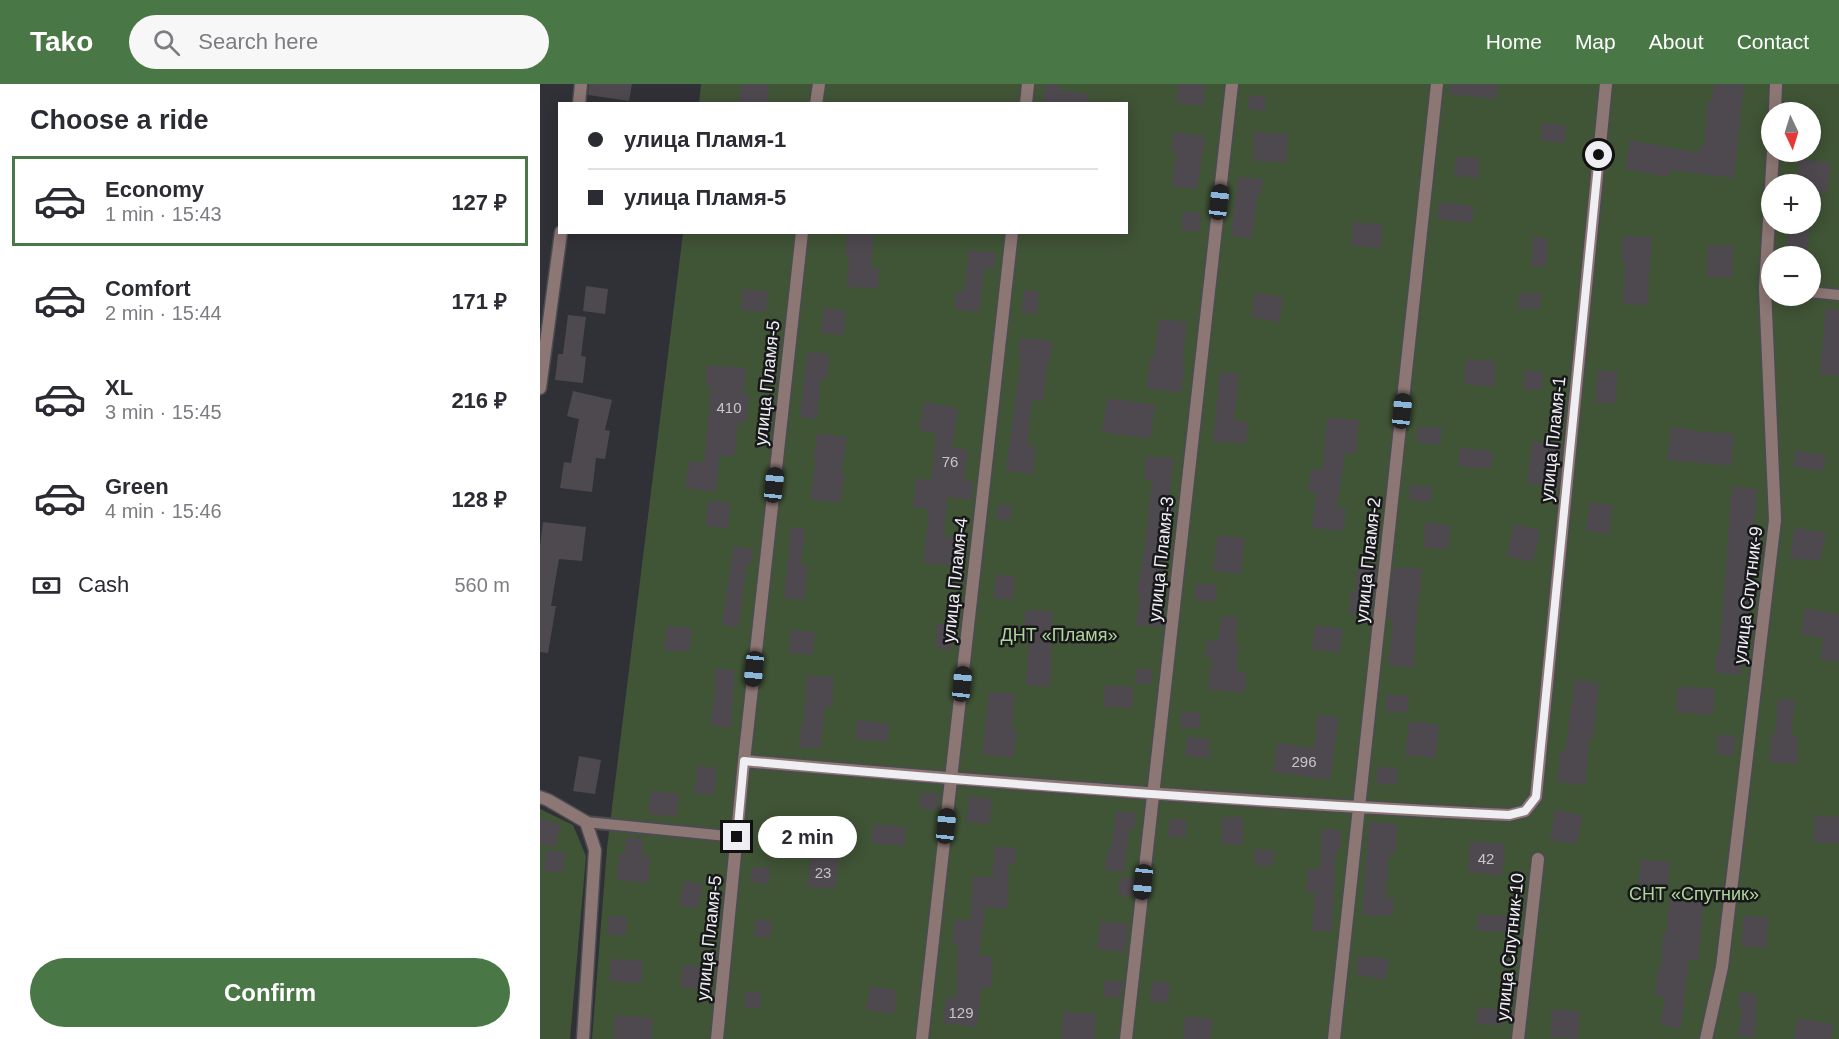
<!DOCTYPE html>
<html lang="en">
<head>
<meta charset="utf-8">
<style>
  :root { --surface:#fff; --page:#f7f7f7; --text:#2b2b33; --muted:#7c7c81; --line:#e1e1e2; --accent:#4a7746 }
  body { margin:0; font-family:Arial,sans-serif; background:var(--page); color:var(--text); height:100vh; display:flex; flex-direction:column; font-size:22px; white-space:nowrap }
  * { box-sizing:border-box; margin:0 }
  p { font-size:20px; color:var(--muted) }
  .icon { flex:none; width:33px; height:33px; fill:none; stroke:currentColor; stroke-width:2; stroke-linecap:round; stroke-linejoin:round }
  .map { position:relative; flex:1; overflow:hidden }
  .panel { display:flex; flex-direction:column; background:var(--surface); width:540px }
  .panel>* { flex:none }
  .guide { position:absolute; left:18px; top:18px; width:570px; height:132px; border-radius:0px; box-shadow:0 3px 15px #0003; display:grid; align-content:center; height:132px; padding:0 30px; background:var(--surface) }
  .needle { width:39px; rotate:176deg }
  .fabs { position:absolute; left:1221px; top:18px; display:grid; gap:12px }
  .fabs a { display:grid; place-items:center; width:60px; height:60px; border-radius:50%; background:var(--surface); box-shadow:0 3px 15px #0003; font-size:30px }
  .end { position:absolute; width:27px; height:27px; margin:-14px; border:8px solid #eeeef3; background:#111; box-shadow:0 0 0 3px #111 }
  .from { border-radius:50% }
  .bubble { position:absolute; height:42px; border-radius:21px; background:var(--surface); box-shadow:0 3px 15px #0003; font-size:20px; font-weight:700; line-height:42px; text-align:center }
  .car { position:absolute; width:18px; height:36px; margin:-18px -9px; border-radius:8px; box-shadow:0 0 4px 2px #0007; background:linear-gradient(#222 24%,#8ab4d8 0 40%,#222 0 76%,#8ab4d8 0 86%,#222 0) }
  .guide b { display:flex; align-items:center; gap:21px; height:57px; font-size:22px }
  .guide b+b { border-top:2px solid var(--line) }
  .guide i { width:15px; height:15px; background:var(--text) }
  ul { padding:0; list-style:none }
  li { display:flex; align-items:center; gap:18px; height:90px; margin:0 12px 9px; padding:0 18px; border:3px solid transparent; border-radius:0px }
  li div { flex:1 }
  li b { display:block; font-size:22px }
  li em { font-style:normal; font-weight:700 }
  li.current { border-color:var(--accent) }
  li>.icon { width:54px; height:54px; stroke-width:1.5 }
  h2 { padding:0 30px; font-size:27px; line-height:72px }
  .pay { display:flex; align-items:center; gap:15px; height:66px; padding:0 30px; font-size:22px }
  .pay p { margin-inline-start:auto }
  .primary-button { display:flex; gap:12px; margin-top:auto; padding:12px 30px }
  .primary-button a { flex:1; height:69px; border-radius:36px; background:var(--accent); color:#fff; font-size:24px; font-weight:700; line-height:69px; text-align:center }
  header { display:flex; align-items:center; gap:36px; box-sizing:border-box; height:84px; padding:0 30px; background:var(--accent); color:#fff }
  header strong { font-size:28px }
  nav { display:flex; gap:33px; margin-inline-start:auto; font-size:21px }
  .search { width:420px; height:54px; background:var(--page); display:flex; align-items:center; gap:15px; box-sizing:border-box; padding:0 21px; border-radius:33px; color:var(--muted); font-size:22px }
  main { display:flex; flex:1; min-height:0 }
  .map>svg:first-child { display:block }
  .green { fill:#405436; fill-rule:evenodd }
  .building { fill:#4e494f }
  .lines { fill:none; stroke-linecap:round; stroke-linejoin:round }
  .service-casing { stroke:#4b4b51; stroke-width:14 }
  .minor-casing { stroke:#4b4b51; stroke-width:15 }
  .service { stroke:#8c7774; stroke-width:10 }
  .minor { stroke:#8c7774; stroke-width:12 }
  .route { stroke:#eeeef3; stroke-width:8 }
  .labels { text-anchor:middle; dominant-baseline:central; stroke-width:5; stroke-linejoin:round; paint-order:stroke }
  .number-label { font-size:15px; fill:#c6c5ca }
  .street-label { font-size:18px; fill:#eeeef3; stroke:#18181b }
  .park-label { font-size:18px; fill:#aed59a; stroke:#18181b }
</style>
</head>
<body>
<header>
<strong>Tako</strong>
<div class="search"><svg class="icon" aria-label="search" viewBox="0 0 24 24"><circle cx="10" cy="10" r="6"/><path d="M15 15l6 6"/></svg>Search here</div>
<nav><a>Home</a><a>Map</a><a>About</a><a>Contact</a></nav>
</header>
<main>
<section class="panel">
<h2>Choose a ride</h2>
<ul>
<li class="current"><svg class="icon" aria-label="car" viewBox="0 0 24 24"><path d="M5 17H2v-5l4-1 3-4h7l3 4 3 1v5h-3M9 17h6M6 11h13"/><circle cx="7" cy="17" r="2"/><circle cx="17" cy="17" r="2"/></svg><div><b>Economy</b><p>1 min · 15:43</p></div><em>127 ₽</em></li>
<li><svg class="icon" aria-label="car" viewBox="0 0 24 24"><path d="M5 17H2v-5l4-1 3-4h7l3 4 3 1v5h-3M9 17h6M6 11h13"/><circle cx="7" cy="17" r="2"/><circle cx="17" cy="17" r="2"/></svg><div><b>Comfort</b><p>2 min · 15:44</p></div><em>171 ₽</em></li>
<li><svg class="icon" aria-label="car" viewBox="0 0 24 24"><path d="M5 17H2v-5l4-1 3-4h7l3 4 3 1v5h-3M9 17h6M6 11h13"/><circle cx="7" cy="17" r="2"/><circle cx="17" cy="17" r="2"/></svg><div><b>XL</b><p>3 min · 15:45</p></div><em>216 ₽</em></li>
<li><svg class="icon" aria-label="car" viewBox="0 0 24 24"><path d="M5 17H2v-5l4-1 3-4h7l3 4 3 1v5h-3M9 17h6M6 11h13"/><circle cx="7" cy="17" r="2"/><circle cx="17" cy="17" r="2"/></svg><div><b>Green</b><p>4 min · 15:46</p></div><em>128 ₽</em></li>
</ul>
<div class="pay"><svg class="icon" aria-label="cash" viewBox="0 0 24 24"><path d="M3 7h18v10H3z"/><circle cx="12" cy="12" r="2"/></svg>Cash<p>560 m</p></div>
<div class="primary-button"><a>Confirm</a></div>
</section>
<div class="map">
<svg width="1299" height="955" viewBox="0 0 1299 955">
  <rect width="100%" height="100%" fill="#303037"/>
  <path class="green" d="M161,0H1299V955H52L67,764L143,149L586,148V20L159,19ZM1232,28H1270V68H1232ZM1232,100H1270V140H1232ZM1232,172H1270V212H1232Z
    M0,725L33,741L46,772L30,955H0Z"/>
  <path class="building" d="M49,0H92L89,17L48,11Z
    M201,0H229L227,20H199Z
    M505,0H519V6L549,10L548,20H503Z
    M638,0H665L663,22L636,19Z
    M910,0H958L956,15L909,10Z
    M1174,0H1204L1194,94L1131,86L1129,93L1085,85L1090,56L1159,69L1160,62H1164L1168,16L1171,17Z
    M709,11L726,13L725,27L708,25Z
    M1002,39L1026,41L1025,59L1001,57Z
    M634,48L665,52L657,105L632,102L636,67L631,66Z
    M714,48L748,50L746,78L713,77Z
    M916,72L939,74L938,94L914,92Z
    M1259,75L1291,79L1287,110L1270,108V100H1256Z
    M698,93L723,95L721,111L717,110L712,155L691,152Z
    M899,118L934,122L932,139L897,135Z
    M643,127L661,129L659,148L641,146Z
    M813,138L843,141L841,165L811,161Z
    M1249,140H1270L1266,172H1245Z
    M307,148H334L331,184H339L338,204L307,203L309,171L305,170Z
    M1083,152L1112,153L1107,222L1082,219L1085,177H1081Z
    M993,153L1008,154L1006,183L991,182Z
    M1168,161L1193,162L1192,194L1166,193Z
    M429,166L456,169L454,185L444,184L439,228L414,225L416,207L424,208Z
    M46,202L68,205L65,230L43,227Z
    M203,205L228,207L226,228L201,226Z
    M484,206L499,208L497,230L482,229Z
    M715,208L743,213L739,238L711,233Z
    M979,209H1000V225H978Z
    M284,224L306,227L303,251L281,249Z
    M1286,224L1299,226V292L1280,290Z
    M28,231L46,233L41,272L46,273L43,299L15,296L18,270H23Z
    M619,235L647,238L642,279H645L641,309L606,304L610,274L614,275Z
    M480,254L513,257L510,277L508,276L503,317L492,316L487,361L496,362L493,390L466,387L481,273H478Z
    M267,268L289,270L287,295L281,294L277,335L260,333Z
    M926,275L955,277L954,303L924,300Z
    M167,281L206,284L203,310L209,311L206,339L198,338L194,373L180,371L176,408L145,404L149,377L164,379L171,302H166Z
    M985,286L1003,288L1002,306L983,305Z
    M1058,286L1078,288L1075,320L1055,318Z
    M680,288L699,290L694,336L708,338L706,360L673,357Z
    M33,307L72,316L65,346L70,347L65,375L56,374L52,408L20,404L24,378L31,379L39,335L27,332Z
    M567,314L615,321L610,355L562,348Z
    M384,318L418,324L412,364L428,366L424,396L434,398L432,416L407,413L404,452L415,453L411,482L383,479L389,425L373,423L376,394L391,396L396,349L379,346Z
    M787,334L819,336L816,370L805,369L797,424H806L803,447L772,444L776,409L768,408L771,385L782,386Z
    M878,342L902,344L900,361L876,358Z
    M1131,343L1154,346V347L1194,350L1191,382L1127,376Z
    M277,349L307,353L301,390H305L300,419L270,415L276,375H273Z
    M992,357L1022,361L1018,403L987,399Z
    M920,364L953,367L951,385L918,382Z
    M1256,367L1286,371L1284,387L1253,383Z
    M606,372L634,374L629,414H635L628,473L623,472L618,520H625L622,543L596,541L600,511L597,510L605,459L612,396L604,395Z
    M870,401L892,403L891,418L869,416Z
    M1192,402L1217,405L1201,591L1175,589L1176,569H1179Z
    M168,417L190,419L188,444L165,442Z
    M1050,418L1073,421L1069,450L1046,447Z
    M458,420L472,422L470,437L456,435Z
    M3,438L46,443L42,477L19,475L11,522H16L8,569L0,568V461Z
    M886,438L911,442L908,466L883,463Z
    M974,440L1000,446L993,478L967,472Z
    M251,443L265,445L261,482H268L264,516L244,514Z
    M1254,444L1286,448L1280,477L1250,474Z
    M678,451L705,454L701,490L673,487Z
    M193,462L213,465L212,479L207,478L199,543L182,541Z
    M818,480L837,483L831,533L809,530L811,508H815Z
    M858,483L882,485L874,560H876L873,584L848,581L853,535L848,534L853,485H858Z
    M456,490L475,492L473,516L453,514Z
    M656,499L677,501L675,518L654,516Z
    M1265,524L1299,530V578L1280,576L1283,554L1261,551Z
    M485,526L513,527L511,576H512L509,603L486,601L489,554H484Z
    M681,532L698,533L695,559L699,560L696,588L707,589L705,609L668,605L672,574L665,573L667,556L678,558Z
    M397,539L414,541L411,566L395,564Z
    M775,541L803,545L800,569L772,565Z
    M127,542L152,544L149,568L124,566Z
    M251,546L275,548L272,571L249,569Z
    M175,584L195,586L191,644L170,641L176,599H174Z
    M597,584L613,586L611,601L595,599Z
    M267,591L294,593L292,622H285L280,665L259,663L261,642H263Z
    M1035,595L1059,599L1053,655H1049L1045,701L1017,698L1020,667L1025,668Z
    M565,601L593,603L592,624L563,622Z
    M1138,602L1175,605L1173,631L1136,628Z
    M449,608L475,610L472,646H477L473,674L442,670Z
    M847,610L869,612L867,629L845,627Z
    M1238,615L1255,616L1251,652L1258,653L1257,680L1229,678L1231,651H1235Z
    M641,628H660V644L640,643Z
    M777,630L799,633L790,696L733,688L737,659L774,664Z
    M317,636L350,640L347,658L315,655Z
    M869,637L899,641L895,674L865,671Z
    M1178,650L1196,652L1193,672L1176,670Z
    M647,653L670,655L669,674L645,672Z
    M39,672L61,676L55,710L33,707Z
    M157,682L177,684L174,711L154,709Z
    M837,683L857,684V701L837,700Z
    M111,707L139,710L136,733L108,730Z
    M381,708L399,710L397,726L379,724Z
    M429,712L452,715L449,740L426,738Z
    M1015,726L1042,731L1037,760L1010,756Z
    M576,727L596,729L594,746L589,745L584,788L565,786L568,766H571Z
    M1275,731L1299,733V760L1273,758Z
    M682,733H703V761L682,760Z
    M630,734L647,736L645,754L628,753Z
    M0,735L21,740L15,763L0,759Z
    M829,738L857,740L855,770H849L846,813L854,814L853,832L822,831Z
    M334,740L366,743L364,762L331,759Z
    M782,745L801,746L800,767H796L792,848L772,847L775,809H766L768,785H780Z
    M86,753L103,754L102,771L110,772L108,799L77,796L79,769H85Z
    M930,757L965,760L962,792L928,788Z
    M455,762L476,764L475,780L469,779L467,825L445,823L439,872H453L451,904H441L437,943L403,939L406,913L416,914L418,861H412L415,835L430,837L433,792L452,793Z
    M715,765L734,766L733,782L714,781Z
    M6,766L25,768L23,789L4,787Z
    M271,770L299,773L295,805L267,803Z
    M1101,775L1130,778L1127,804L1098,800Z
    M212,783L230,784L229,800L210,798Z
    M580,793L594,795L592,813L578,810Z
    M144,797L163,801L158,825L139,821Z
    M1130,811L1164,815L1158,876L1149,875L1141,945L1120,941L1125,912H1115L1118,883H1121L1123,848H1126Z
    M938,830L975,833L973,849L936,846Z
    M68,831L87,833L85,852L67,850Z
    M1204,831L1228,834L1226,864L1201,862Z
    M216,835L232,837L230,854L214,852Z
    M560,837L588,840L585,868L557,865Z
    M818,872L849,875L846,895L816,891Z
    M71,875L103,877L101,899L69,897Z
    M143,881L169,883L167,906L140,903Z
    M565,896L583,897L581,914L563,913Z
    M612,897L630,899L628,919L610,917Z
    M330,902L357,906L354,930L326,926Z
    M206,907L221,908L220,924L204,923Z
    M1200,908L1217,910L1215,935L1217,936L1214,954L1198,952L1202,924H1198Z
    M938,923L962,925L960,942L936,940Z
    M1012,925L1040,927L1038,955L1010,953Z
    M524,927L556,930L554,955H521Z
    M75,931L113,934L111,955H73Z
    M645,932L673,935L670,955H643Z
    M1257,934L1293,940L1291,955H1254Z"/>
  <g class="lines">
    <g class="service-casing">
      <path id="service" d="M1270,208L1299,211
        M46,738L197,753"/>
    </g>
    <g class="minor-casing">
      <path id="minor" d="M39,20L41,0
        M276,20L279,0
        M486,20L488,0
        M1235,28L1236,0
        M0,304L21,148
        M204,677C458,699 714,719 969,731L985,727L996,713L1066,0
        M0,713L8,716L46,738L55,766L43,955
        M177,955L204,677L262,148
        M382,955L472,148
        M586,955L692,0
        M794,955L897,0
        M978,955L998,775
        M1166,955L1182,883L1235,436L1225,204L1233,68"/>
    </g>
    <use href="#service" class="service"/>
    <use href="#minor" class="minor"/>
  </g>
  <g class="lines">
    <path class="route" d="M197,753L204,677C458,700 714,719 969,731L985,727L996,713L1059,71"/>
  </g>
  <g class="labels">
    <g class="number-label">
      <text x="189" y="323">410</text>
      <text x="410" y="377">76</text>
      <text x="764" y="677">296</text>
      <text x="946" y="774">42</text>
      <text x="283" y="788">23</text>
      <text x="421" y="928">129</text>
    </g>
    <g class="street-label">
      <text transform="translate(227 299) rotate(-84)">улица Пламя-5</text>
      <text transform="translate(1013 355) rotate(-84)">улица Пламя-1</text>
      <text transform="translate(621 475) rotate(-84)">улица Пламя-3</text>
      <text transform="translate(828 476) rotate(-84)">улица Пламя-2</text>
      <text transform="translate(415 496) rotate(-84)">улица Пламя-4</text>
      <text transform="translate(1208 511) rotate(-83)">улица Спутник-9</text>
      <text transform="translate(169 854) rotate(-84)">улица Пламя-5</text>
      <text transform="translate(970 863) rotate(-84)">улица Спутник-10</text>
    </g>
    <g class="park-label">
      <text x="519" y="551">ДНТ «Пламя»</text>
      <text x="1154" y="810">СНТ «Спутник»</text>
    </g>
  </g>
</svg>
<div class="fabs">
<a><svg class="needle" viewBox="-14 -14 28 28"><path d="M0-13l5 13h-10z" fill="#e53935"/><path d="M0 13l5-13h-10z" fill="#7c7c81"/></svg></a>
<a>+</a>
<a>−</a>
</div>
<i class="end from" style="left:1059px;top:71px"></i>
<i class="end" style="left:197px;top:753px"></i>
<div class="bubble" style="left:218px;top:732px;width:99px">2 min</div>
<i class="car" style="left:679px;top:118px;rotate:7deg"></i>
<i class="car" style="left:862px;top:327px;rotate:6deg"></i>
<i class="car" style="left:234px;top:401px;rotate:6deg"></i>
<i class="car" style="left:214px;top:585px;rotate:186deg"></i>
<i class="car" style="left:422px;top:600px;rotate:6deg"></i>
<i class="car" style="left:406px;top:742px;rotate:6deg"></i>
<i class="car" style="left:603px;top:798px;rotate:186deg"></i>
<div class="guide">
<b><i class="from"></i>улица Пламя-1</b>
<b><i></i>улица Пламя-5</b>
</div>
</div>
</main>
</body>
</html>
